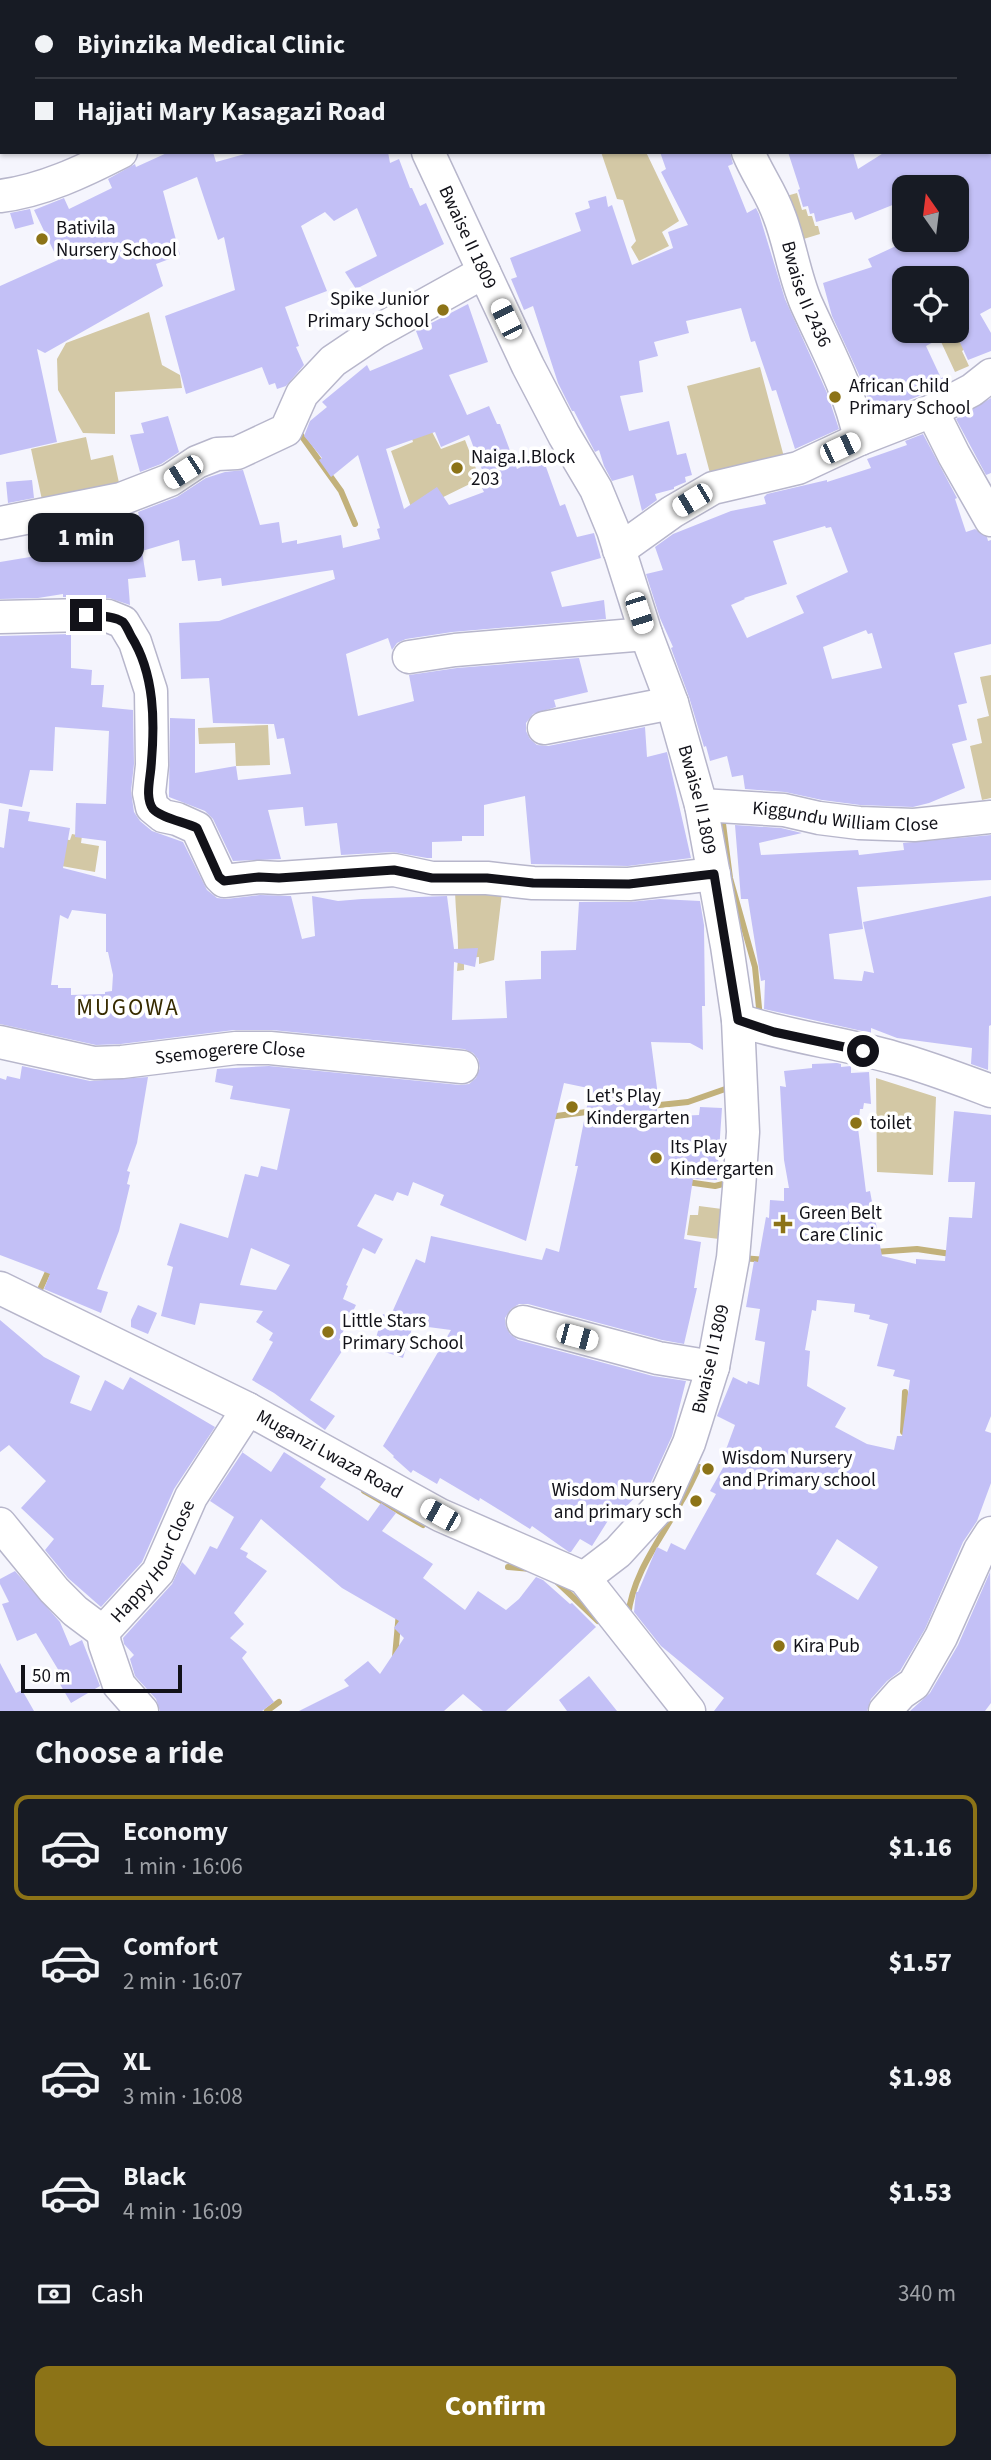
<!DOCTYPE html>
<html lang="en">
<head>
<meta charset="utf-8">
<style>
  :root { --surface:#171b24; --page:#242831; --text:#f1f3f6; --muted:#9ea1a6; --line:#363941; --accent:#8c7317 }
  body { margin:0; font-family:"Source Sans 3",sans-serif; background:var(--page); color:var(--text); height:100vh; display:flex; flex-direction:column; font-size:26px; white-space:nowrap }
  * { box-sizing:border-box; margin:0 }
  p { font-size:23px; color:var(--muted) }
  .icon { flex:none; width:38px; height:38px; fill:none; stroke:currentColor; stroke-width:2; stroke-linecap:round; stroke-linejoin:round }
  .map { position:relative; height:1711px; overflow:hidden }
  .drawer { display:flex; flex-direction:column; background:var(--surface); flex:1 }
  .drawer>* { flex:none }
  .top-card { position:absolute; left:0px; top:0px; width:992px; height:154px; box-shadow:0 2px 5px #0004; display:grid; align-content:center; height:154px; padding:0 35px; background:var(--surface) }
  .needle { width:46px; rotate:346deg }
  .tools { position:absolute; left:892px; top:175px; display:grid; gap:14px }
  .tools a { display:grid; place-items:center; width:77px; height:77px; border-radius:14px; background:var(--surface); box-shadow:0 2px 5px #0004; font-size:35px }
  .scale { position:absolute; left:21px; bottom:18px; width:161px; box-sizing:border-box; padding-left:7px; border:4px solid #121219; border-top:0; font-size:19px; line-height:24px; white-space:nowrap; color:#121219; -webkit-text-stroke:5px #fff; paint-order:stroke }
  .end { position:absolute; width:32px; height:32px; margin:-16px; border:9px solid #121219; background:#fff; box-shadow:0 0 0 4px #fff }
  .from { border-radius:50% }
  .bubble { position:absolute; height:49px; border-radius:14px; background:var(--surface); box-shadow:0 2px 5px #0004; font-size:23px; font-weight:800; line-height:49px; text-align:center }
  .car { position:absolute; width:21px; height:42px; margin:-21px -10px; border-radius:9px; box-shadow:0 0 5px 2px #0007; background:linear-gradient(#fff 24%,#345 0 40%,#fff 0 76%,#345 0 86%,#fff 0) }
  .top-card b { display:flex; align-items:center; gap:24px; height:66px; font-size:26px }
  .top-card b+b { border-top:2px solid var(--line) }
  .top-card i { width:18px; height:18px; background:var(--text) }
  ul { padding:0; list-style:none }
  li { display:flex; align-items:center; gap:21px; height:105px; margin:0 14px 10px; padding:0 21px; border:4px solid transparent; border-radius:14px }
  li div { flex:1 }
  li b { display:block; font-size:26px }
  li em { font-style:normal; font-weight:800 }
  li.active { border-color:var(--accent) }
  li>.icon { width:63px; height:63px; stroke-width:1.5 }
  h2 { padding:0 35px; font-size:32px; line-height:84px }
  .pay { display:flex; align-items:center; gap:18px; height:77px; padding:0 35px; font-size:26px }
  .pay p { margin-inline-start:auto }
  .button { display:flex; gap:14px; margin-top:auto; padding:14px 35px }
  .button a { flex:1; height:80px; border-radius:14px; background:var(--accent); color:#fff; font-size:28px; font-weight:800; line-height:80px; text-align:center }
  .map>svg:first-child { display:block }
  .green { fill:#d3c8a5 }
  .lines { fill:none; stroke-linecap:round; stroke-linejoin:round }
  .stream { stroke:#c2b17b; stroke-width:6 }
  .building { fill:#c3c0f6; fill-rule:evenodd }
  .minor-casing { stroke:#b7b6cb; stroke-width:35 }
  .minor { stroke:#fff; stroke-width:32 }
  .route { stroke:#121219; stroke-width:9 }
  .poi-dot { fill:#8c7317; stroke:#fff; stroke-width:2.5 }
  .labels { text-anchor:middle; dominant-baseline:central; stroke-width:7; stroke-linejoin:round; paint-order:stroke }
  .poi-label { font-size:19px; fill:#121219; stroke:#fff; text-anchor:start }
  .street-label { font-size:19px; fill:#121219; stroke:#fff }
  .quarter-label { font-size:23px; letter-spacing:2px; fill:#372b00; stroke:#fff }
</style>
</head>
<body>
<div class="map">
<svg width="991" height="1711" viewBox="0 0 991 1711">
  <rect width="100%" height="100%" fill="#f5f5fd"/>
  <path class="green" d="M601,152H646L679,221L662,232L669,246L639,261L631,247L636,241L623,200L617,199Z
    M797,193L802,210L806,209L808,216H812L815,226H818L820,234L797,241L779,198Z
    M149,312L162,365L180,375L182,388L115,392V434L83,433L58,390L57,359L66,343Z
    M936,331H957L969,346L962,351L969,366L955,372Z
    M760,367L784,457L711,477L687,386Z
    M430,428L441,449L465,440L480,479L427,505L411,507L391,451L413,442L411,435Z
    M86,437L91,460L113,455L121,492L44,509L31,449Z
    M132,507V526L104,544L82,539L72,530L56,534L51,521Z
    M991,675V798L982,800L970,746L982,743L977,719L989,716L980,677Z
    M268,725L270,765L236,766L235,743L199,744L198,728Z
    M72,834L82,836L81,843L99,846L95,872L56,865L61,839L70,840Z
    M455,892L502,893L494,960L479,964V957L464,958V970L457,971C460,945 456,919 455,892Z
    M876,1078L936,1097L933,1175L877,1172Z
    M699,1206L722,1209L719,1239L687,1235L690,1215H698Z"/>
  <g class="lines">
    <path class="stream" d="M916,2L920,0
      M298,431L341,491L355,524
      M722,816L730,878L755,967L760,1018
      M650,1106L688,1102L731,1087
      M549,1117L594,1111
      M687,1182L715,1186L731,1182
      M875,1252L917,1249L951,1254
      M741,1258L766,1260
      M38,1294L51,1265
      M905,1392L903,1432L907,1434
      M364,1491L423,1525
      M508,1567L531,1569
      M555,1580L598,1621
      M628,1616C633,1572 661,1539 681,1502C688,1491 693,1479 699,1467
      M395,1657L399,1612
      M267,1711L279,1702"/>
  </g>
  <path class="building" d="M169,152H213L216,162L252,152H388L390,163L399,159L410,188H412L420,206L426,203L444,244L356,289L345,272L377,256L357,208L334,221L325,212L301,226L327,291L285,307L299,346L296,347L304,365L286,386L277,389L275,383L269,385L262,367L186,394L165,316L235,290L224,237L218,240L197,177L163,191L180,255L156,264L163,286L45,353L37,349L57,442L0,455V286L58,260L34,210L64,198L69,209L112,188L108,179L135,164L136,167Z
    M660,152H730L733,164L728,166L747,213L756,208L759,214L785,299L827,393L839,429L795,449L776,390L772,391L755,341L751,342L741,308L686,321L689,333L654,342L658,356L639,361L643,392L620,396L629,431L669,421L677,455L686,453L692,475L685,477L686,482L674,487V489L655,494L657,500L642,511L633,475L612,481L604,466L599,450L595,452L574,411H572L558,383L533,306L524,310L511,279L517,277L510,258L581,231L575,213L590,208L588,201L606,196L608,207L612,205L632,265L673,248L668,232L688,225L661,172L666,169Z
    M788,152H853L858,169L885,152H991V308L980,314L991,333V351L968,360L957,336V278H905V331H954L926,346L941,378L949,376L951,381L924,394L873,414L861,379L832,316L823,283L872,267L868,259L909,240H957V187H951L950,183L933,187H905V200L855,220L852,212L816,222L814,213L810,214L808,206L803,207L798,190L800,189Z
    M30,209L34,224L15,229L10,213Z
    M468,304L488,362L449,375L467,415L489,406L497,424H500L517,469L539,458L544,467H546L560,506L565,504L577,537L594,533L601,558L551,572L562,607L604,600L606,619L452,632L406,639L397,643L392,650L388,638L346,654L358,716L414,701L409,675L457,668L579,658L588,692L554,700L556,707L533,714L526,723V731L530,739L537,745L548,746L645,727L647,757L667,752L691,858L628,866L531,864L525,796L484,805V836H462V841L432,842V858H427L393,852L341,855L337,823L305,826L303,807L268,810L281,859L233,861L213,819L205,811L169,797L170,718L195,719V773L236,766L238,780L291,774L284,738L277,739L274,724L213,723L209,678L181,679L179,623L219,621L335,579L333,570L222,586L221,578L198,581L195,560L182,561L179,540L142,551L146,577L128,579L130,605L109,598L63,597V594L38,598L0,599V562L36,556L35,548L75,542L76,548L120,542V536L144,533L138,512L177,497L206,478L225,472L243,470L260,525L279,522L282,543L297,540V544L341,535L343,548L380,539L377,529L380,528L358,455L331,477L319,460L322,458L304,436L310,421L327,407L322,402L367,365L370,371L423,349L416,331ZM435,432L441,447L469,435L487,483L481,486L484,492L449,505L437,487L404,509L386,449Z
    M991,398V473L986,475L956,419Z
    M168,416L179,452L161,464L140,472L130,435L144,433L141,423Z
    M923,434L957,498L955,499L966,532L975,529L987,537L988,541L991,540V644L954,653L967,703L958,705L967,740L952,744L965,788L929,803L913,807L860,805L822,800L785,792L745,789L743,775L732,777L727,756L710,761L706,746L704,747L689,697L671,648L673,647L660,618L646,574L663,570L655,547L673,534L731,511L766,504L764,497L767,494L827,480V482L871,468L867,459L907,445L905,441ZM825,526L826,528L831,527L848,572L796,596L804,613L747,638L731,605L745,599L744,598L787,584L773,541ZM866,630L868,634L872,633L882,668L832,679L823,647Z
    M32,480L34,498L8,503L6,482Z
    M71,634V668L92,670L91,685H104L102,707L133,710L134,764L131,791L134,812L140,821L152,831L183,842L207,890L217,898L226,899L260,895L291,896L302,939L315,936L312,896L338,901L362,899L447,896L454,949L478,948L475,967L454,962L452,1020L507,1018L505,981L541,979V951L576,950L579,902H629L660,899L700,901L704,925L705,1006H702L703,1050L690,1043L651,1042L657,1088V1117L699,1115L700,1107L722,1108L717,1180L693,1179L684,1239L701,1242L694,1288H697L684,1344L662,1340L528,1304H519L511,1309L505,1318L506,1327L510,1334L518,1340L653,1376L686,1381L672,1436L648,1489L645,1487L619,1514L614,1511L592,1546L580,1539L571,1552H569L532,1526L530,1529L480,1498L479,1501L440,1478L437,1484L413,1470L411,1473L393,1457L394,1456L383,1446L451,1330L413,1325L403,1358L373,1348L383,1314L390,1317L416,1259L425,1263L431,1236L542,1260L546,1248L559,1252L578,1166H575L588,1101L586,1100L588,1088L564,1083L526,1241L440,1205L444,1195L413,1182L408,1196L397,1192L393,1201L375,1194L357,1226L383,1239L375,1254L363,1248L346,1285L348,1286L343,1299L356,1305L339,1340L346,1345L310,1400L335,1416L325,1430L274,1393L252,1380L273,1342L269,1340L273,1333L256,1322L263,1311L200,1303L195,1325L161,1316L173,1267L167,1265L180,1223L228,1238L245,1174L258,1177L261,1166L277,1170L290,1109L230,1099L233,1086L215,1082L217,1069L269,1066L460,1085L469,1084L476,1078L480,1068L478,1059L473,1053L464,1049L272,1030H234L121,1044L96,1045L0,1024V847L4,848L9,809L30,812L28,821L70,828L63,868L106,879V841L75,837L76,803L106,804L109,731L55,727L53,771L30,770L22,807L0,803V636ZM72,910L106,914V952H108L113,975L112,991L105,992V994L71,995V988H58V985H51L60,915L68,919ZM251,1248L290,1265L276,1290L240,1285Z
    M735,825L781,828L802,833L759,843L761,855L858,850L859,855L904,850L903,843L991,835V880L857,887L863,929L829,934L834,979L862,981L864,971L874,973L863,922L991,896V1025L989,1026L988,1070L971,1064L972,1048L897,1038L871,1028V1033L764,1009L765,980L761,981L748,899H741Z
    M837,1063L841,1064V1067L851,1066V1073L869,1072L871,1104L864,1103L863,1109H860L858,1128L866,1192L870,1191L882,1256L916,1264V1259L945,1261L949,1217L972,1218L975,1182H948L954,1111L991,1115V1416L985,1431L991,1433V1483L977,1521L963,1542L925,1629L900,1671L887,1681L871,1699L867,1711H714L724,1698L661,1646L634,1612L636,1592H638L657,1547L667,1552L671,1543L685,1550L716,1494L710,1491L729,1457L724,1455L735,1425L717,1416L733,1377L747,1384L748,1381L759,1385L765,1342L755,1340L760,1309L746,1307L754,1261L758,1262L766,1217L769,1218L770,1200L784,1201V1188H789L784,1160L780,1086L786,1087L784,1071L812,1068V1064ZM817,1300L855,1304L854,1312L870,1315L869,1319L888,1324L877,1366L895,1370L893,1376L910,1380L902,1436H897L894,1450L867,1444L835,1427L846,1408L807,1386L810,1351L805,1350L812,1310L816,1311ZM837,1539L878,1567L858,1600L816,1574Z
    M22,1066L90,1081L148,1077L137,1143L127,1171L130,1172L127,1184L130,1185L119,1231L97,1289L108,1292L101,1313L44,1289L50,1274L0,1255V1078L6,1080L7,1076L20,1079Z
    M138,1305L157,1313L148,1334L131,1327V1320Z
    M0,1320L44,1357L80,1376L70,1403L91,1411L105,1380L123,1390L130,1377L215,1427L174,1489L142,1562L101,1607L68,1578L45,1550L54,1539L21,1508L46,1481L9,1445L0,1452Z
    M244,1450L242,1452L271,1472L284,1452L326,1479L320,1487L368,1521L381,1503L396,1513L382,1531L433,1564L423,1578L465,1610L478,1591L506,1610L519,1599L536,1577L543,1580L570,1604L572,1603L596,1627L506,1711H483L463,1694L444,1711H299L349,1686L344,1680L368,1661L380,1674L404,1638L394,1628L399,1621L342,1588L261,1519L240,1549L248,1553L246,1557L267,1571L234,1613L244,1624L230,1638L247,1652L242,1658L274,1702L262,1711H160L156,1699L135,1676L130,1659L134,1655L124,1644L123,1638L172,1584L182,1562L195,1575L210,1546L217,1549L234,1517L210,1501Z
    M15,1571L60,1622L70,1646L82,1640L100,1686L71,1703L54,1674L59,1671L36,1633L17,1641L2,1604L9,1602L0,1584V1579Z
    M990,1572L991,1703L985,1711H910L930,1693L958,1645Z
    M0,1663L16,1693L22,1690L34,1711H0Z
    M589,1676L617,1711H567L559,1700Z"/>
  <g class="lines">
    <g class="minor-casing">
      <g id="minor">
        <path d="M79,0L80,2"/>
        <path d="M366,2L367,0"/>
        <path d="M943,2L947,0"/>
        <path id="s1" d="M428,152L528,366L564,435L596,489L613,530L646,634L672,703L701,805L727,946L738,1020L743,1132L739,1188L733,1258L713,1367L689,1443L661,1505L618,1552L584,1578"/>
        <path id="s2" d="M748,152C757,174 771,192 779,215C790,243 794,275 806,303C827,350 849,388 860,439"/>
        <path d="M0,196C42,191 84,171 121,152"/>
        <path d="M932,411L954,455L991,520"/>
        <path d="M0,523L121,499L170,480L197,462L217,454L237,453L286,430L302,394L333,361L376,332L484,272"/>
        <path d="M619,550L672,512L713,488L798,468L860,439L932,411L972,390L991,375"/>
        <path d="M0,617L86,615L108,616L123,622L135,642L151,691L152,765L149,793L152,807L163,816L177,819L197,828L220,877L224,881L259,877L279,878L394,870L432,878H487L533,883L629,884L714,874"/>
        <path d="M409,657L455,650L646,634"/>
        <path d="M544,728L672,703"/>
        <path id="s3" d="M701,805L784,810L819,818L859,823L914,825L991,817"/>
        <path d="M738,1020C789,1037 843,1043 895,1058C928,1067 959,1079 991,1091"/>
        <path id="s4" d="M0,1042L94,1063L122,1062L236,1048H270L462,1067"/>
        <path id="s5" d="M0,1288L248,1409L440,1515L584,1578L689,1711"/>
        <path d="M523,1322L658,1358L713,1367"/>
        <path d="M0,1524L54,1590L75,1611L103,1632"/>
        <path id="s6" d="M142,1711L119,1685L105,1644L103,1632L158,1572L191,1497L248,1409"/>
        <path d="M885,1711L901,1693L914,1684L941,1637L980,1550L991,1533"/>
      </g>
    </g>
    <use href="#minor" class="minor"/>
  </g>
  <g class="lines">
    <path class="route" d="M86,615C97,616 113,615 123,622C126,625 129,632 131,636C155,674 155,723 151,767C150,780 145,798 153,809C161,818 185,822 197,828L219,877L224,881L259,877L279,878L394,870L432,878H487L533,883L629,884L714,874L738,1020L774,1032L863,1051"/>
  </g>
  <g class="poi-dot">
    <circle cx="42" cy="239" r="7"/>
    <circle cx="443" cy="310" r="7"/>
    <circle cx="835" cy="397" r="7"/>
    <circle cx="457" cy="468" r="7"/>
    <circle cx="572" cy="1107" r="7"/>
    <circle cx="856" cy="1123" r="7"/>
    <circle cx="656" cy="1158" r="7"/>
    <path d="M779.5 1213.5h7v7h7v7h-7v7h-7v-7h-7v-7h7z"/>
    <circle cx="328" cy="1332" r="7"/>
    <circle cx="708" cy="1469" r="7"/>
    <circle cx="696" cy="1501" r="7"/>
    <circle cx="779" cy="1646" r="7"/>
  </g>
  <g class="labels">
    <g class="poi-label">
      <text x="56" y="228">Bativila<tspan x="56" dy="22">Nursery School</tspan></text>
      <text x="429" y="299" text-anchor="end">Spike Junior<tspan x="429" dy="22">Primary School</tspan></text>
      <text x="849" y="386">African Child<tspan x="849" dy="22">Primary School</tspan></text>
      <text x="471" y="457">Naiga.I.Block<tspan x="471" dy="22">203</tspan></text>
      <text x="586" y="1096">Let's Play<tspan x="586" dy="22">Kindergarten</tspan></text>
      <text x="870" y="1123">toilet</text>
      <text x="670" y="1147">Its Play<tspan x="670" dy="22">Kindergarten</tspan></text>
      <text x="799" y="1213">Green Belt<tspan x="799" dy="22">Care Clinic</tspan></text>
      <text x="342" y="1321">Little Stars<tspan x="342" dy="22">Primary School</tspan></text>
      <text x="722" y="1458">Wisdom Nursery<tspan x="722" dy="22">and Primary school</tspan></text>
      <text x="682" y="1490" text-anchor="end">Wisdom Nursery<tspan x="682" dy="22">and primary sch</tspan></text>
      <text x="793" y="1646">Kira Pub</text>
    </g>
    <g class="street-label">
      <text stroke="none"><textPath href="#s1" startOffset="94">Bwaise II 1809</textPath></text>
      <text stroke="none"><textPath href="#s2" startOffset="154">Bwaise II 2436</textPath></text>
      <text stroke="none"><textPath href="#s1" startOffset="704">Bwaise II 1809</textPath></text>
      <text stroke="none"><textPath href="#s3" startOffset="145">Kiggundu William Close</textPath></text>
      <text stroke="none"><textPath href="#s4" startOffset="233">Ssemogerere Close</textPath></text>
      <text transform="translate(711 1359) rotate(-77)">Bwaise II 1809</text>
      <text stroke="none"><textPath href="#s5" startOffset="369">Muganzi Lwaza Road</textPath></text>
      <text stroke="none"><textPath href="#s6" startOffset="178">Happy Hour Close</textPath></text>
    </g>
    <g class="quarter-label">
      <text x="128" y="1007">MUGOWA</text>
    </g>
  </g>
</svg>
<div class="tools">
<a><svg class="needle" viewBox="-14 -14 28 28"><path d="M0-13l5 13h-10z" fill="#e53935"/><path d="M0 13l5-13h-10z" fill="#9ea1a6"/></svg></a>
<a><svg class="icon" aria-label="locate" viewBox="0 0 24 24"><circle cx="12" cy="12" r="6"/><path d="M12 2v4M12 18v4M2 12h4M18 12h4"/></svg></a>
</div>
<div class="scale">50 m</div>
<i class="end from" style="left:863px;top:1051px"></i>
<i class="end" style="left:86px;top:615px"></i>
<div class="bubble" style="left:28px;top:513px;width:116px">1 min</div>
<i class="car" style="left:506px;top:319px;rotate:334deg"></i>
<i class="car" style="left:840px;top:448px;rotate:65deg"></i>
<i class="car" style="left:183px;top:472px;rotate:237deg"></i>
<i class="car" style="left:692px;top:500px;rotate:239deg"></i>
<i class="car" style="left:639px;top:613px;rotate:162deg"></i>
<i class="car" style="left:577px;top:1337px;rotate:105deg"></i>
<i class="car" style="left:440px;top:1515px;rotate:299deg"></i>
<div class="top-card">
<b><i class="from"></i>Biyinzika Medical Clinic</b>
<b><i></i>Hajjati Mary Kasagazi Road</b>
</div>
</div>
<section class="drawer">
<h2>Choose a ride</h2>
<ul>
<li class="active"><svg class="icon" aria-label="car" viewBox="0 0 24 24"><path d="M5 17H2v-5l4-1 3-4h7l3 4 3 1v5h-3M9 17h6M6 11h13"/><circle cx="7" cy="17" r="2"/><circle cx="17" cy="17" r="2"/></svg><div><b>Economy</b><p>1 min · 16:06</p></div><em>$1.16</em></li>
<li><svg class="icon" aria-label="car" viewBox="0 0 24 24"><path d="M5 17H2v-5l4-1 3-4h7l3 4 3 1v5h-3M9 17h6M6 11h13"/><circle cx="7" cy="17" r="2"/><circle cx="17" cy="17" r="2"/></svg><div><b>Comfort</b><p>2 min · 16:07</p></div><em>$1.57</em></li>
<li><svg class="icon" aria-label="car" viewBox="0 0 24 24"><path d="M5 17H2v-5l4-1 3-4h7l3 4 3 1v5h-3M9 17h6M6 11h13"/><circle cx="7" cy="17" r="2"/><circle cx="17" cy="17" r="2"/></svg><div><b>XL</b><p>3 min · 16:08</p></div><em>$1.98</em></li>
<li><svg class="icon" aria-label="car" viewBox="0 0 24 24"><path d="M5 17H2v-5l4-1 3-4h7l3 4 3 1v5h-3M9 17h6M6 11h13"/><circle cx="7" cy="17" r="2"/><circle cx="17" cy="17" r="2"/></svg><div><b>Black</b><p>4 min · 16:09</p></div><em>$1.53</em></li>
</ul>
<div class="pay"><svg class="icon" aria-label="cash" viewBox="0 0 24 24"><path d="M3 7h18v10H3z"/><circle cx="12" cy="12" r="2"/></svg>Cash<p>340 m</p></div>
<div class="button"><a>Confirm</a></div>
</section>
</body>
</html>
